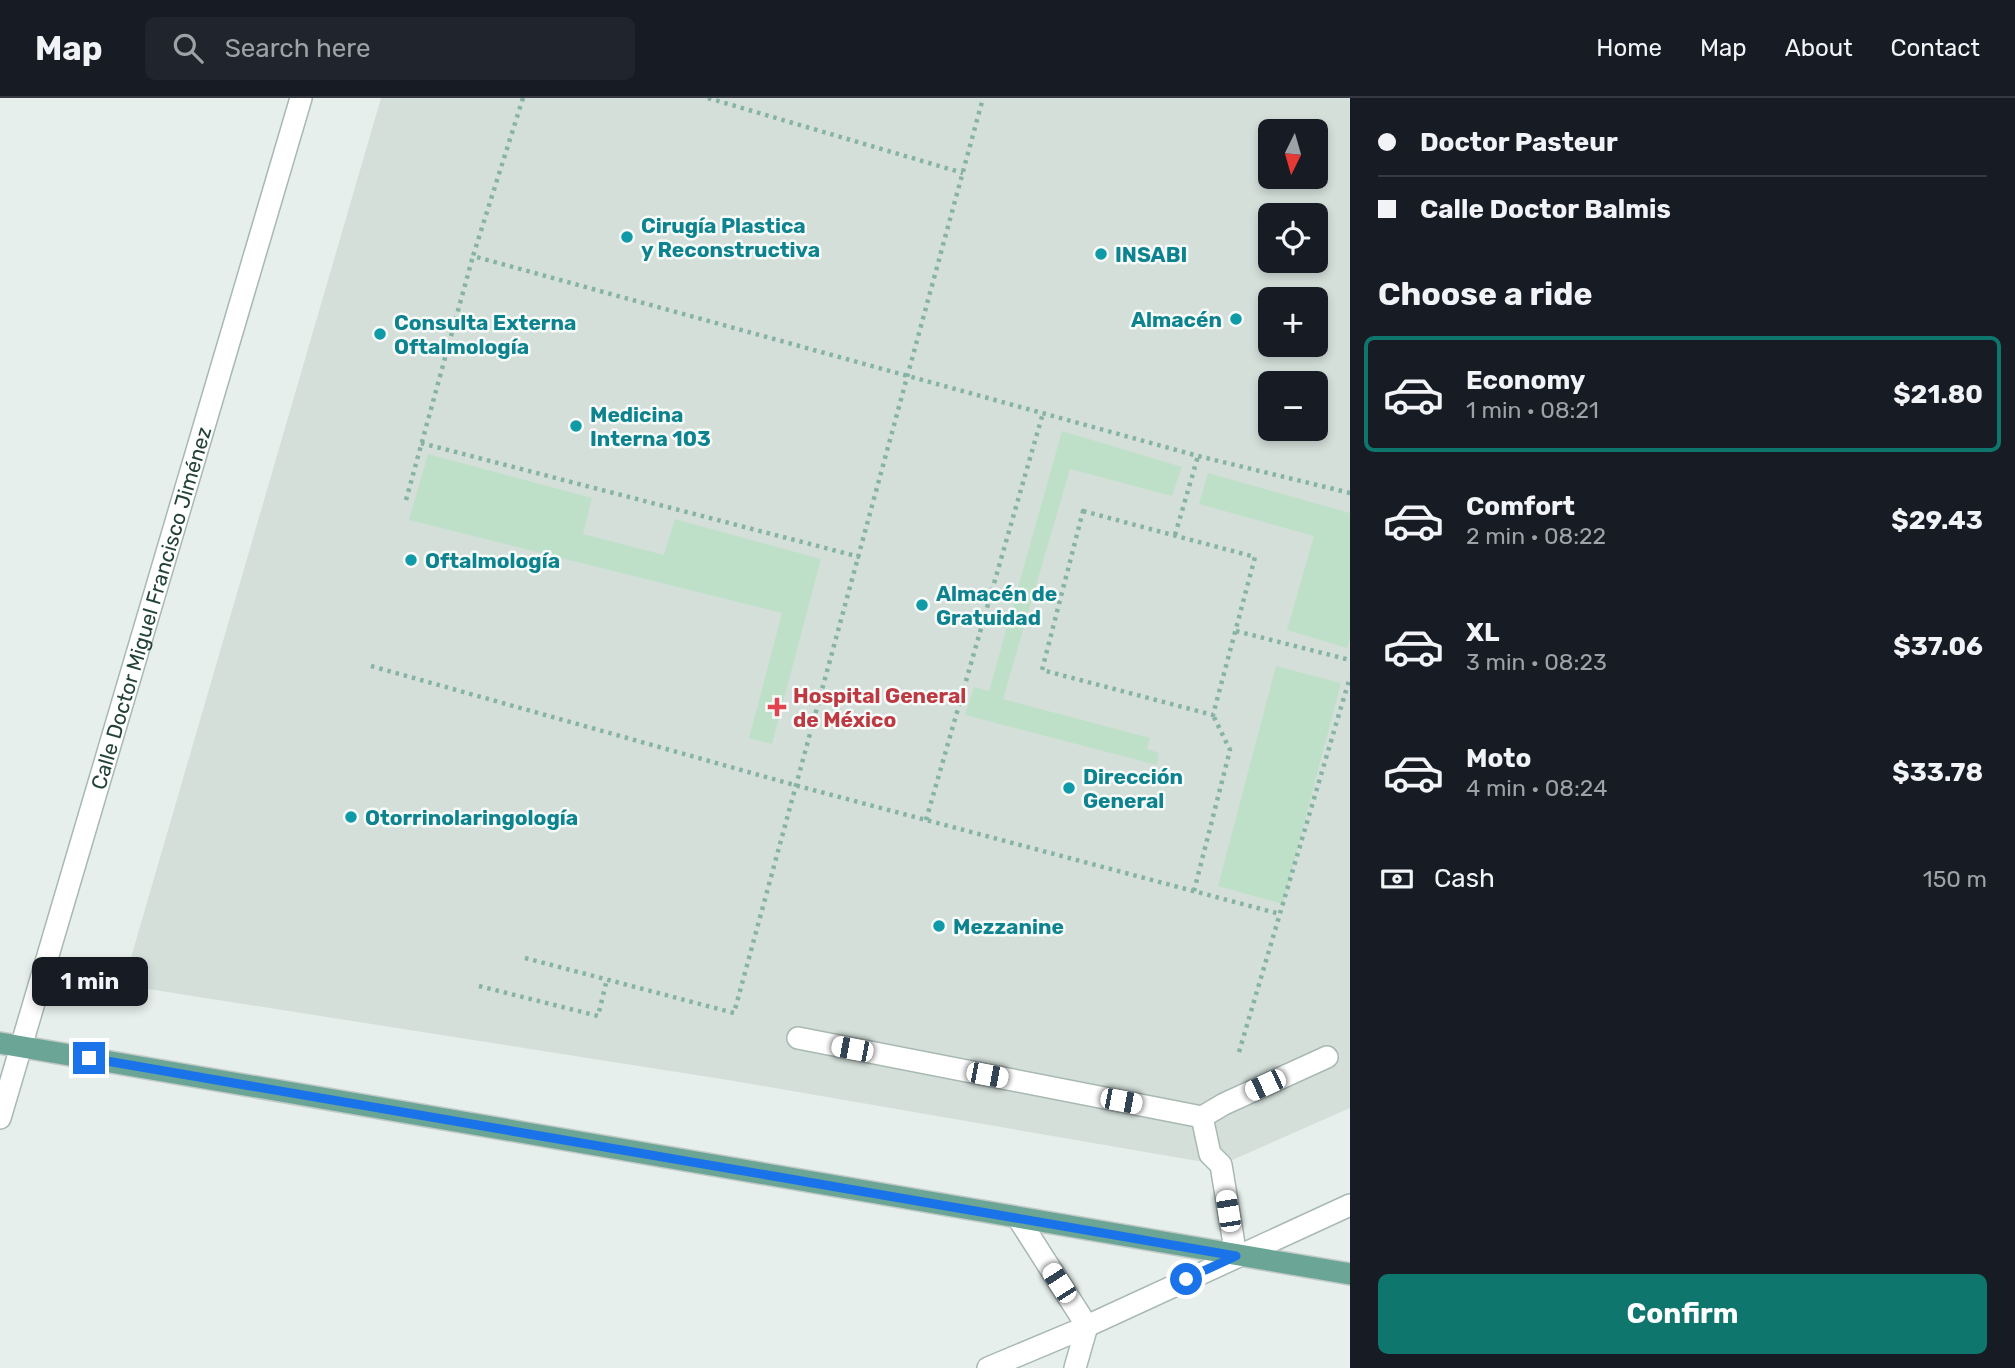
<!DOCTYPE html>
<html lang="en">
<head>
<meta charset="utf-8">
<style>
  :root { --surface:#171b24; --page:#20242c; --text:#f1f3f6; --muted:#9ea1a6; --line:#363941; --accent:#0f766e }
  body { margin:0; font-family:Rubik,sans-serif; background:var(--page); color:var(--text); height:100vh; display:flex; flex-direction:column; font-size:26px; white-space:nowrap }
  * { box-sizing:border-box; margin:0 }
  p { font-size:23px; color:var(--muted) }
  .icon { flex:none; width:38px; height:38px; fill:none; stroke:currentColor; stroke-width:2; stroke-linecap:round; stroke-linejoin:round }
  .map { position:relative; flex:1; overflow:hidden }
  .panel { display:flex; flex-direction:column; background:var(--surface); width:665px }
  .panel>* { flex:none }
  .banner { display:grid; align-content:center; height:154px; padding:0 28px; background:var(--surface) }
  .needle { width:46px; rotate:185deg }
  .fabs { position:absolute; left:1258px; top:21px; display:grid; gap:14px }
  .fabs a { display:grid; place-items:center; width:70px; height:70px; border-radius:10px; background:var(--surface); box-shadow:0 4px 10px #0003; font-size:35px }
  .end { position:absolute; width:32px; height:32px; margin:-16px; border:9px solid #1a73e8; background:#fff; box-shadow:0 0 0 4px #fff }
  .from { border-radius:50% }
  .bubble { position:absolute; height:49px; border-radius:10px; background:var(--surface); box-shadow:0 4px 10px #0003; font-size:23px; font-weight:700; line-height:49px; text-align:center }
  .car { position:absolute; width:21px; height:42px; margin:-21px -10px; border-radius:9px; box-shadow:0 0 5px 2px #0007; background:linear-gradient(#fff 24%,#345 0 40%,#fff 0 76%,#345 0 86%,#fff 0) }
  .banner b { display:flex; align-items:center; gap:24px; height:66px; font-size:26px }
  .banner b+b { border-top:2px solid var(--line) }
  .banner i { width:18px; height:18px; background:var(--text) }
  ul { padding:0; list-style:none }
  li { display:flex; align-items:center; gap:21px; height:116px; margin:0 14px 10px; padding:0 14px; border:4px solid transparent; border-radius:10px }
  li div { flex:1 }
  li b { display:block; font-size:26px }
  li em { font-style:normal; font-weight:700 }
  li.on { border-color:var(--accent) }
  li>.icon { width:63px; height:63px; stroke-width:1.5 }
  h2 { padding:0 28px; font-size:32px; line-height:84px }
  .pay { display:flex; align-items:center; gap:18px; height:77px; padding:0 28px; font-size:26px }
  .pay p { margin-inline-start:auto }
  .button { display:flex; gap:14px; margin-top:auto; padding:14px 28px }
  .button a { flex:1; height:80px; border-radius:10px; background:var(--accent); color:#fff; font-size:28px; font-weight:700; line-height:80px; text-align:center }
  header { display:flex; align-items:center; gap:42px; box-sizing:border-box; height:98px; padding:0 35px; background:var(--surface); border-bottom:2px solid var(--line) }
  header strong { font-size:33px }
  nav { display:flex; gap:38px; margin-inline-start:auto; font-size:24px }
  .search { width:490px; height:63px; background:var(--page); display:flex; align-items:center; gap:18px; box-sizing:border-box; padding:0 24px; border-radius:10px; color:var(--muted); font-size:26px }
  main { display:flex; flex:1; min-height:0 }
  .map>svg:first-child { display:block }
  .built { fill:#d4dfda; fill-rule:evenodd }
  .green { fill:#bfe0c8 }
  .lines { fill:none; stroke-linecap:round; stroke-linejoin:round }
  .service-casing { stroke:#a8b8b2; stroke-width:24 }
  .minor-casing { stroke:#a8b8b2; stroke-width:24 }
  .tertiary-casing { stroke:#a8b8b2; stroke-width:24 }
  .secondary-casing { stroke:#a4bbb3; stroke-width:24 }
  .primary-casing { stroke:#c2cac8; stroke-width:24 }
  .path { stroke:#86b3a5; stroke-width:4.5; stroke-dasharray:3.5 5; stroke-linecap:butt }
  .service { stroke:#fff; stroke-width:21 }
  .minor { stroke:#fff; stroke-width:21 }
  .tertiary { stroke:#fff; stroke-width:21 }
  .secondary { stroke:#fff; stroke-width:21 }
  .primary { stroke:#6aa596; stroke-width:21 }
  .route { stroke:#1a73e8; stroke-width:9 }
  .culture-dot { fill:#0f9aa8; stroke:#f7fbf9; stroke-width:2.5 }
  .health-dot { fill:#e0444e; stroke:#f7fbf9; stroke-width:2.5 }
  .labels { text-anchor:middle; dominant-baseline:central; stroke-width:5; stroke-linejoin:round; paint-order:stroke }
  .culture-label { font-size:21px; font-weight:bold; fill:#0d838f; stroke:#f7fbf9; text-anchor:start }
  .street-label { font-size:21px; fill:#24423a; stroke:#f7fbf9 }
  .health-label { font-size:21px; font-weight:bold; fill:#be3a42; stroke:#f7fbf9; text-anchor:start }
</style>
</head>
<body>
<header>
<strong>Map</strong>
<div class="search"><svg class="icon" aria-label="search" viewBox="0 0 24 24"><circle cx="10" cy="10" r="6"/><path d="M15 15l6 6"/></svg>Search here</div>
<nav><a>Home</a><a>Map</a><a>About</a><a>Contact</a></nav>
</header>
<main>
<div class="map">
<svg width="1350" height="1270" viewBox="0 0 1350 1270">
  <rect width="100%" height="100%" fill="#e6efeb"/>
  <path class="built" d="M381,0H1350V1010L1221,1067L728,982L123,887ZM1270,33H1316V79H1270ZM1270,117H1316V163H1270ZM1270,201H1316V247H1270ZM1270,285H1316V331H1270Z"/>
  <path class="green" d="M1062,333L1182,369L1172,398L1070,371L1003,601L1150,640L1147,651L1159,655L1157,667L965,617L974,589L989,593Z
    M428,356L592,400L583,436L664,457L675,421L821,461L772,646L749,640L782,515L409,422Z
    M1208,375L1350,415V539L1347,550L1287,532L1314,438L1199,406Z
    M1276,568L1341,585L1283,806L1218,788Z"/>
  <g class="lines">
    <g class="service-casing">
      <path id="service" d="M798,940L1202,1019L1210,1056L1221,1067L1236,1158
        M1202,1019L1224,1006L1327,959"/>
    </g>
    <g class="minor-casing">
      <g id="minor">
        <path id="s1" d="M0,1020L301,0"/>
      </g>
    </g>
    <g class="tertiary-casing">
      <path id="tertiary" d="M1018,1120L1087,1228
        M988,1270L1074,1234L1350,1107"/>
    </g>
    <g class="secondary-casing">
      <path id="secondary" d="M1075,1270L1087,1228"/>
    </g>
    <g class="primary-casing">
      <path id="primary" d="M0,945L1350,1176"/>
    </g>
    <path class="path" d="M523,0L473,158L1198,358L1350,395
      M708,0L963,75
      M421,345L860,459
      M406,402L473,158
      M1083,413L1255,459L1213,617L1042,572Z
      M1175,437L1198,358
      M1236,533L1350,562
      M371,568L798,688L1280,816
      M926,722L1043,315
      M1194,793L1230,652L1213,617
      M525,860L734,915L983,0
      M479,888L598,918L607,881
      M1239,954L1350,579"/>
    <use href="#service" class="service"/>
    <use href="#minor" class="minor"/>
    <use href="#tertiary" class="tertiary"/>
    <use href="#secondary" class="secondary"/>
    <use href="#primary" class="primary"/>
  </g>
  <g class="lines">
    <path class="route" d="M89,960L1236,1158L1186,1181"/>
  </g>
  <g class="culture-dot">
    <circle cx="627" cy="139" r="7"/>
    <circle cx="1101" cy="156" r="7"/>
    <circle cx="1236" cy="221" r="7"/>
    <circle cx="380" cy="236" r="7"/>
    <circle cx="576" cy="328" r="7"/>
    <circle cx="411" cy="462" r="7"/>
    <circle cx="922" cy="507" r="7"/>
    <circle cx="1069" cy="690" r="7"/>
    <circle cx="351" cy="719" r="7"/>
    <circle cx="939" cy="828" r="7"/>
  </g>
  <path class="health-dot" d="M773.5 598.5h7v7h7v7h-7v7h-7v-7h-7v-7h7z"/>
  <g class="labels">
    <g class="culture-label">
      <text x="641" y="127">Cirugía Plastica<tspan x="641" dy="24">y Reconstructiva</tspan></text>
      <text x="1115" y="156">INSABI</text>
      <text x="1222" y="221" text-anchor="end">Almacén</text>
      <text x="394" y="224">Consulta Externa<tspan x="394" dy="24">Oftalmología</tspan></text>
      <text x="590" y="316">Medicina<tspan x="590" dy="24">Interna 103</tspan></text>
      <text x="425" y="462">Oftalmología</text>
      <text x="936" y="495">Almacén de<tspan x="936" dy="24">Gratuidad</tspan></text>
      <text x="1083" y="678">Dirección<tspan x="1083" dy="24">General</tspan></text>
      <text x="365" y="719">Otorrinolaringología</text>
      <text x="953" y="828">Mezzanine</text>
    </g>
    <g class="street-label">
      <text stroke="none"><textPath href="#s1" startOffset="532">Calle Doctor Miguel Francisco Jiménez</textPath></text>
    </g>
    <g class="health-label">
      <text x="793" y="597">Hospital General<tspan x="793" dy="24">de México</tspan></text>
    </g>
  </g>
</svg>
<div class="fabs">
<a><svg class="needle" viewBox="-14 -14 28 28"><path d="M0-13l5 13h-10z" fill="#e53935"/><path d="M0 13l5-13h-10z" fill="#9ea1a6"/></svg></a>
<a><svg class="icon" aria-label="locate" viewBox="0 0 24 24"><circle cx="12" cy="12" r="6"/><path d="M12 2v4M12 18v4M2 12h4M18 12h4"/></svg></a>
<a>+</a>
<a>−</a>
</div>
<i class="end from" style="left:1186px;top:1181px"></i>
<i class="end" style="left:89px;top:960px"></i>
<div class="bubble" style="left:32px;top:859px;width:116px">1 min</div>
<i class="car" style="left:852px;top:951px;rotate:281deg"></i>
<i class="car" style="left:987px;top:977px;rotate:101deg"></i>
<i class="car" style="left:1265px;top:987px;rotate:245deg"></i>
<i class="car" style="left:1121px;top:1003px;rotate:101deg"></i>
<i class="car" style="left:1228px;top:1113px;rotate:351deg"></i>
<i class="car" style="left:1059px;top:1185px;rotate:327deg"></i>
</div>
<section class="panel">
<div class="banner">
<b><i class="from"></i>Doctor Pasteur</b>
<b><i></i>Calle Doctor Balmis</b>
</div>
<h2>Choose a ride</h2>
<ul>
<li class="on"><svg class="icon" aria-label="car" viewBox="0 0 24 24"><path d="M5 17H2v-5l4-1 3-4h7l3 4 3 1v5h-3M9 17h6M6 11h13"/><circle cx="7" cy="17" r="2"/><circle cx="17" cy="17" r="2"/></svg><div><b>Economy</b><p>1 min · 08:21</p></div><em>$21.80</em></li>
<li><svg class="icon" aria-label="car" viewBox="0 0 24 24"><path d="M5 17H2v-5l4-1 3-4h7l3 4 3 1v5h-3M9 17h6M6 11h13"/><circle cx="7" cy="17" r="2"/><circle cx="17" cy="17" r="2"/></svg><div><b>Comfort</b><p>2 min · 08:22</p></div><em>$29.43</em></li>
<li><svg class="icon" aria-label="car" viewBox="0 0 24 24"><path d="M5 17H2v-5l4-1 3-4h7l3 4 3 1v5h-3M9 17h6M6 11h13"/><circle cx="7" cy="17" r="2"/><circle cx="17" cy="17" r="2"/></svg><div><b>XL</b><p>3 min · 08:23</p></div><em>$37.06</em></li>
<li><svg class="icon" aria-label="car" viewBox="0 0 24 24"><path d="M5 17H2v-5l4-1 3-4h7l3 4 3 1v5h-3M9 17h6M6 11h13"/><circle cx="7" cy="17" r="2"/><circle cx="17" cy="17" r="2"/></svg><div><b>Moto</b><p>4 min · 08:24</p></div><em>$33.78</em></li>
</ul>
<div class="pay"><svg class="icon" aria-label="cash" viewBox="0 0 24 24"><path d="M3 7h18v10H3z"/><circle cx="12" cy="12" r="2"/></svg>Cash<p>150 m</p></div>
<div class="button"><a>Confirm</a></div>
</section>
</main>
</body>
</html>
